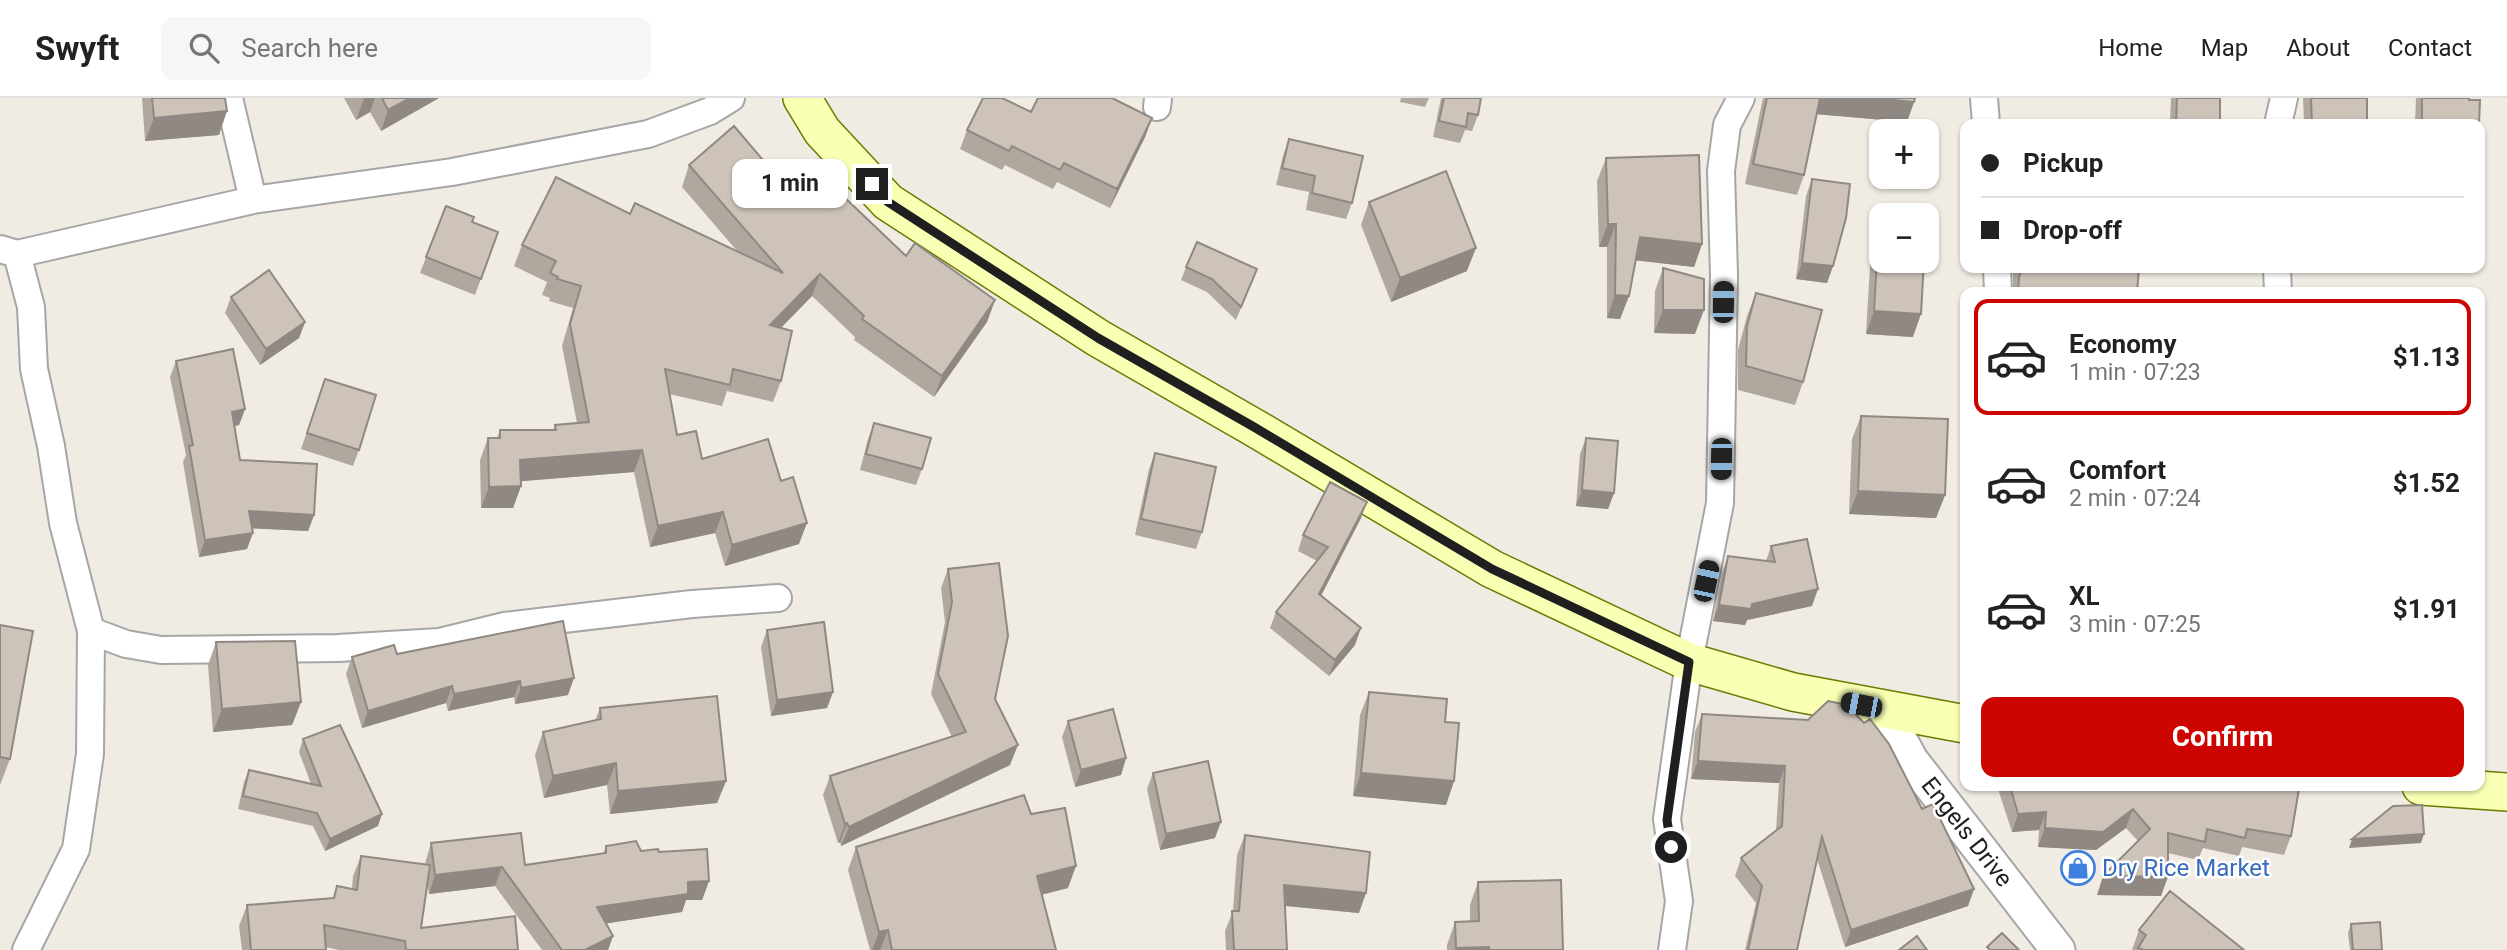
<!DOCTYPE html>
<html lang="en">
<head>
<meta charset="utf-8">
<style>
  :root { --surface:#fff; --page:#f6f6f6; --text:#222; --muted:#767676; --line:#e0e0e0; --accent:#cd0500 }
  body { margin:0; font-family:Roboto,sans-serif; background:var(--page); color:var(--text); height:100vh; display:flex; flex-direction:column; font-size:26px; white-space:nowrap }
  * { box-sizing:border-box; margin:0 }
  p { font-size:23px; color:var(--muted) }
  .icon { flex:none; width:38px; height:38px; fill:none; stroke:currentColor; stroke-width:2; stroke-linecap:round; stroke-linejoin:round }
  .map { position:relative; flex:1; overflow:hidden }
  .panel { position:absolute; left:1960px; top:189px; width:525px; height:504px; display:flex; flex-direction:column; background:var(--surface); border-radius:14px; box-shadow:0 2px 5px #0004 }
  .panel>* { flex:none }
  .top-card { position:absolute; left:1960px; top:21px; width:525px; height:154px; border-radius:14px; box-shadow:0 2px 5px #0004; display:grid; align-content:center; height:154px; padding:0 21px; background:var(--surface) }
  .tools { position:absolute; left:1869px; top:21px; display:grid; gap:14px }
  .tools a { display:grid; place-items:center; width:70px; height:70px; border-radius:14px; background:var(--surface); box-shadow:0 2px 5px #0004; font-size:35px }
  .end { position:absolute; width:32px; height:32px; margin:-16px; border:9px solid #1f1f1f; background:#fff; box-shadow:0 0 0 4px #fff }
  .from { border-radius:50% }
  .bubble { position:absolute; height:49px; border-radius:14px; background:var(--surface); box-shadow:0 2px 5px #0004; font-size:23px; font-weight:700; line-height:49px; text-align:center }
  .car { position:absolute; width:21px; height:42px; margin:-21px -10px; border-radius:9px; box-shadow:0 0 5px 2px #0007; background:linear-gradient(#222 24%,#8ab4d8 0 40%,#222 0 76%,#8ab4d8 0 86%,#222 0) }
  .top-card b { display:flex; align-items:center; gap:24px; height:66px; font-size:26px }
  .top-card b+b { border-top:2px solid var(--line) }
  .top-card i { width:18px; height:18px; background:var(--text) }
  ul { padding:12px 0 0; list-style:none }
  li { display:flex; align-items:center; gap:21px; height:116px; margin:0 14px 10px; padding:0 7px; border:4px solid transparent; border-radius:14px }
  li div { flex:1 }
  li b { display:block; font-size:26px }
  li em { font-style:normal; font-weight:700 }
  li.current { border-color:var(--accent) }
  li>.icon { width:63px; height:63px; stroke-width:1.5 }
  .primary-button { display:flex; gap:14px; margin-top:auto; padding:14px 21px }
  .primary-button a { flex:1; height:80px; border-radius:14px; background:var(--accent); color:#fff; font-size:28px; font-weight:700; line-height:80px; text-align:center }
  header { display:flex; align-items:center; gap:42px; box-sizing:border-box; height:98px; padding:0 35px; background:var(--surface); border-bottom:2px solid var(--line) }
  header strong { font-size:33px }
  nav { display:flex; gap:38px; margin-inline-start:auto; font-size:24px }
  .search { width:490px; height:63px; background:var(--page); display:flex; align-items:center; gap:18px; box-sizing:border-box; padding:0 24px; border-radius:14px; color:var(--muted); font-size:26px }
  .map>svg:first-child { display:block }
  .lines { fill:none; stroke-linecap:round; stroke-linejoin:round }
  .minor-casing { stroke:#a6a6a6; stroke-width:30 }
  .tertiary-casing { stroke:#a6a6a6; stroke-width:37 }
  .secondary-casing { stroke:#6a7b00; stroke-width:40 }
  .minor { stroke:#fff; stroke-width:26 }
  .tertiary { stroke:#fff; stroke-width:33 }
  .secondary { stroke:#f9ffb3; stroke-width:37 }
  .wall { fill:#b0a89f }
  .shaded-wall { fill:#908882 }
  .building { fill:#cdc3b9; stroke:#908882; stroke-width:2 }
  .route { stroke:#1f1f1f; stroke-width:9 }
  .labels { text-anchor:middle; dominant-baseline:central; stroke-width:5; stroke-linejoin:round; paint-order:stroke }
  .street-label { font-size:24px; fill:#1f1f1f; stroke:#fff }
  .shop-label { font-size:24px; fill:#366cbe; stroke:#fff; text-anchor:start }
</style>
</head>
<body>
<header>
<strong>Swyft</strong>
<div class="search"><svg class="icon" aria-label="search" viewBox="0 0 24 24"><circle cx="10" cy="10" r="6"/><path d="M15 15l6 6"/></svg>Search here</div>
<nav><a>Home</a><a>Map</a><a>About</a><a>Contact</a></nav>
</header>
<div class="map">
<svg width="2507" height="852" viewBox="0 0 2507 852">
  <rect width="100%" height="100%" fill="#f0ece4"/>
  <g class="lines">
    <g class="minor-casing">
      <path id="minor" d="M229,0L253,102
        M1984,0L1986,26
        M1157,9L1158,0
        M2278,26L2284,0
        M0,151L17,156L253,102L452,74L648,36L710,13L731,0
        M17,156L31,209L34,271L51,348L63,425L91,533L90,656L76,751L26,852
        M1997,170L1998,194
        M2277,170L2278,194
        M91,533L126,546L161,552L338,550L439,544L504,528L692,506L778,500
        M1672,852L1679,803L1667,721L1689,564L1720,405L1724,177L1721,73L1727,27L1741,0"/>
    </g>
    <g class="tertiary-casing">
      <path id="tertiary" d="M1884,612L1911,662L2058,852"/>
    </g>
    <g class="secondary-casing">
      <path id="secondary" d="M802,0L822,33L888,104L1098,240L1253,329L1492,471L1689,564L1793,594L1965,626
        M2421,688L2507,694"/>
    </g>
    <use href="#minor" class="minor"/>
    <use href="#tertiary" class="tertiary"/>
    <use href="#secondary" class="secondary"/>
  </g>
  <path class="wall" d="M142,0H225L219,37L145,43Z
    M344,0H439L381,33L370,14L356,22Z
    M1401,0H1429L1425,9L1400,4Z
    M1441,0H1481L1478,17L1472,33L1465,32L1460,45L1433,39Z
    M1763,0H1915L1907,24L1817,16L1804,77L1797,97L1745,86Z
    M2171,0H2220V26H2170Z
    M2303,0H2367V26H2304Z
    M2416,0H2469L2479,26H2415Z
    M1031,14L1152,20L1145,39L1110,110L1057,84L1053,91L1005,67L1002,72L960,51L967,32Z
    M1289,41L1352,105L1346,121L1306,112L1309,94L1276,87L1283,58Z
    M1606,60L1702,146L1694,169L1636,162L1629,198L1620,221L1607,220V149H1599L1597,83Z
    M689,67L797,102L906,158L995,202L987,224L934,299L854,242L855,239L812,198L781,230V283L773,304L727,293L722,308L669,296L677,337L702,361L799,446L725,468L715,435L650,449L634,374L521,383V388L513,410H481L480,362L488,340H497L500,332H553L555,327L577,325L562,248L573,210L549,203L550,200L542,197L547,184L514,168L522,147L630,116L738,154L682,89Z
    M1812,81L1833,168L1827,185L1796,181L1806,98Z
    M1369,104L1467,173L1391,204L1361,127Z
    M446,108L472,124L498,134L475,197L420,175Z
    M1880,111L1913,239L1866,236L1872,134Z
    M1186,169L1257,171L1236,222L1207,194L1181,182Z
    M1663,170L1695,236L1654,235L1655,193Z
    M2013,170H2139L2137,194H2013Z
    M1756,195L1803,284L1795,307L1738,292V252L1747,218Z
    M231,199L305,224L299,240L260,267L225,215Z
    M176,263L245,311L239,327L235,328L240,362L314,417L308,433L252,430L247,451L199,459L183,364L186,357L170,279Z
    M325,281L359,352L353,368L301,351Z
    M1861,318L1945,397L1936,420L1849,416L1852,341Z
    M874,325L922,371L916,387L860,372L868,341Z
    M1586,340L1614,395L1608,411L1576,408L1580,356Z
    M1155,355L1202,434L1196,451L1135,437L1149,371Z
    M1361,420L1321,498L1355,547L1329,578L1270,530L1276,514L1317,463L1298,453L1303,437Z
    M1771,448L1812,508L1747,522L1745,527L1713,523L1722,475L1728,458L1766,463Z
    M948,471L995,601L1010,667L841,748L840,744L838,745L823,697L830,678L952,639L931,596L945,524L941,490Z
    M563,523L568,597L515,606L514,599L448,613L446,605L362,630L346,576L352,559L397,556Z
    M0,527L10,661L0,687Z
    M767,532L833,594L827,610L771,618L761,549Z
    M216,544L301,604L292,627L213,634L208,567Z
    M1369,594L1445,624L1454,683L1446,707L1353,698L1360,617Z
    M600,610L726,683L717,705L610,716L607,687L544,700L535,657L543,634L595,623Z
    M1702,616L1922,711L1974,791L1968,808L1845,849L1817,761L1797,852H1745L1756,805L1735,778L1741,760L1776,733L1779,685L1691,681L1695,634Z
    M1068,623L1126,660L1121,677L1075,689L1062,639Z
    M303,641L378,728L325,753L313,728L238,711L244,684L249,672L311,686L299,654Z
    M1153,675L1215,740L1160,752L1147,691Z
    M1997,688H2280L2291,738L2284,757L2242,749L2239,758L2203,750L2198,762L2168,755L2161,798L2097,797L2138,743L2126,730L2096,752L2038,749L2039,732L2012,734Z
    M1031,716L1068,790L1041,797L1056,852H870L848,772L856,749Z
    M1245,737L1359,815L1285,808L1287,852H1226L1225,833L1233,813L1237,757Z
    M431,745L525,767L603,756L606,748L641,753L659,754L709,783L702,802H686L682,814L606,825L613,838L608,852H542L495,788L429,796L427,785L421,830L518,852H339L325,849L326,852H242L239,828L247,807L333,800L337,788L352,791L353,778L361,758L425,766Z
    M1478,784L1563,852H1447V847L1455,824L1470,823V807Z
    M2351,826L2382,852H2350L2348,835Z
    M2139,832L2244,852H2132Z"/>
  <path class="shaded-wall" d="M366,0H375L370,14L356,22L364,1Z
    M410,0H439L381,33L388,12Z
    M1820,0H1872L1914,4L1907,24L1814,16Z
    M227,13L219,37L145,43L154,20Z
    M1152,20L1145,39L1110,110L1117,91Z
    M1608,126H1616L1607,149H1599Z
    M1640,139L1702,146L1694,169L1632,162Z
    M1476,150L1467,173L1391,204L1400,180Z
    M1802,165L1833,168L1827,185L1796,181Z
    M820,176L812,198L762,249L770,227Z
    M1615,197L1629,198L1620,221L1607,220Z
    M995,202L987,224L934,299L942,278Z
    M1663,212H1704L1695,236L1654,235Z
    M1874,213L1921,216L1913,239L1866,236Z
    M305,224L299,240L260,267L266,251Z
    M245,311L239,327L226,330L232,314Z
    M642,352L634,374L512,384L520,362Z
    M521,388L513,410H481L489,389Z
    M1582,392L1614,395L1608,411L1576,408Z
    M1858,393L1945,397L1936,420L1849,416Z
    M1367,404L1361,420L1313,513L1319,496Z
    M249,413L314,417L308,433L243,430Z
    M723,414L715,435L650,449L658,428Z
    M807,425L799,446L725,468L732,447Z
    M253,435L247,451L199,459L205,442Z
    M1818,491L1812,508L1747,522L1745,527L1713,523L1719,507L1752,506Z
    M1361,530L1355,547L1329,578L1335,562Z
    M574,580L568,597L515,606L521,590Z
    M520,583L514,599L448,613L454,596Z
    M452,588L446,605L362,630L368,613Z
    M833,594L827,610L771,618L777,602Z
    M301,604L292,627L213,634L222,611Z
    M1018,647L1010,667L841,748L849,729Z
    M1126,660L1121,677L1075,689L1081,672Z
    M1698,663L1785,668L1779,685L1691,681Z
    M616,665L607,687L544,700L553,678Z
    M1361,675L1454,683L1446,707L1353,698Z
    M726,683L717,705L610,716L618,693Z
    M2133,711L2126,730L2096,752L2038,749L2045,730Z
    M2046,714L2039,732L2012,734L2018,716Z
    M382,716L378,728L325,753L330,741Z
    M1221,724L1215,740L1160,752L1166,736Z
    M847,725L840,744L838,745L845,726Z
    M2424,736L2421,745L2349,750L2352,741Z
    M1076,768L1068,790L1028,800L1037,778Z
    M502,769L495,788L429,796L435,777Z
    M2103,778L2168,779L2161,798L2097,797Z
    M709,783L702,802H686L682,814L590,828L597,809L688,784Z
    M1284,787L1366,795L1359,815L1277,807Z
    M1974,791L1968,808L1845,849L1851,832Z
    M888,832L880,852H872L879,834Z
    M613,838L608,852H585Z
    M1489,849L1488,852H1455L1456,850Z"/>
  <path class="building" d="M152,0H225L227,13L154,20Z
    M382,0H410L388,12Z
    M983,0H1002L1031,14L1038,0H1112L1152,20L1117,91L1064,65L1060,72L1012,48L1009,53L967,32Z
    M1444,0H1481L1478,17L1468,15L1466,29L1439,23Z
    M1767,0H1820L1804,77L1753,66Z
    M1872,0H1915L1914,4Z
    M2177,0H2220V26H2176Z
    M2311,0H2367V26H2312Z
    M2422,0H2469V2H2480L2479,26H2422Z
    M734,28L797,102L821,77L906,158L915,145L995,202L942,278L862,221L864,218L820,176L770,227L792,233L781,283L733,271L730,287L665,271L677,337L696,333L702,361L768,341L781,383L793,379L807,425L732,447L723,414L658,428L642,352L520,362L521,388L489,389L488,340H500V332H556L555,327L589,324L570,226L581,188L557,181L558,179L550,175L556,163L522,147L556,79L630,116L635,105L783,175L689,67Z
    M1289,41L1363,58L1352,105L1312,95L1315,78L1282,70Z
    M1699,57L1702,146L1640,139L1629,198L1615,197L1616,126H1608L1606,60Z
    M1446,73L1476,150L1400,180L1369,104Z
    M1812,81L1850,86L1846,120L1833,168L1802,165Z
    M446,108L474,119L472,124L498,134L481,181L426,159Z
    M1880,111L1927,113V119V117H1881V163H1924L1921,216L1874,213Z
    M1197,144L1257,171L1241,209L1212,181L1186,169Z
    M1663,170L1704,181V212H1663Z
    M2022,170H2139L2137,194H2018L2019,180Z
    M269,172L305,224L266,251L231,199Z
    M1756,195L1822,212L1803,284L1746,268L1747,228Z
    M233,251L245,311L232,314L240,362L317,366L314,417L249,413L253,435L205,442L189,348L193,347L176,263Z
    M325,281L376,297L359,352L307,335Z
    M1861,318L1948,321L1945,397L1858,393Z
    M874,325L931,340L922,371L866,356Z
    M1586,340L1618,343L1614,395L1582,392Z
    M1155,355L1216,369L1202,434L1141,421Z
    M1330,384L1367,404L1319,496L1361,530L1335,562L1276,514L1328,449L1303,437Z
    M1807,441L1818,491L1752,506L1751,511L1719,507L1728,458L1775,464L1771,448Z
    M999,465L1008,538L995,601L1018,647L849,729L847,725L845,726L830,678L966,634L938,576L952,504L948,471Z
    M563,523L574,580L521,590L520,583L454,596L452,588L368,613L352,559L394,547L397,556Z
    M824,524L833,594L777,602L767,532Z
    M0,527L33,533L10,661L0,659Z
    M295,543L301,604L222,611L216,544Z
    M1369,594L1447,601L1445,624L1459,625L1454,683L1361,675Z
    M717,598L726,683L618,693L616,665L553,678L543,634L601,621L600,610Z
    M1828,603L1847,607L1864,625L1870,621L1889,646L1922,711L1933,706L1974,791L1851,832L1822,739L1797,852H1748L1762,788L1741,760L1782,728L1785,668L1698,663L1702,616L1808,622Z
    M1113,611L1126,660L1081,672L1068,623Z
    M340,627L382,716L330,741L317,715L243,698L249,672L321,688L303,641Z
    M1208,663L1221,724L1166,736L1153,675Z
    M2010,688H2280L2299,691L2291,738L2247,731L2245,740L2207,731L2205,744L2168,735V779L2103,778L2150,731L2133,711L2103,734L2045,730L2046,714L2018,716Z
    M1024,697L1031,716L1065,710L1076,768L1037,778L1056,852H892L888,832L879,834L856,749Z
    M2422,707L2424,736L2352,741L2393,708Z
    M521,735L525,767L606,755V748L636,743L641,753L658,751L659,754L707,751L709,783L688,784V796L597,809L613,838L585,852H562L502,769L435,777L431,745Z
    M1245,737L1370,754L1366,795L1284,787L1287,852H1234L1232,813H1239Z
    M361,758L430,767L421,830L515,818L518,852H406L405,843L324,827L326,852H251L247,807L334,800L337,788L357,792Z
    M1561,782L1563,852H1489V849L1456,850L1455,824L1479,823L1478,784Z
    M2170,793L2244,852H2144L2138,850L2146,837L2139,832Z
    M2380,824L2382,852H2353L2351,826Z
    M2002,835L2019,852H1990L1987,849Z
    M1917,838L1927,852H1899Z"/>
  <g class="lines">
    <path class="route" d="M872,86L888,104L1098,240L1254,329L1492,471L1689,564L1667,722L1671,749"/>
  </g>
  <defs>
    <g id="shop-ring" transform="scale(1.75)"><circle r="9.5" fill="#fff" stroke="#3f7fe0" stroke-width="1.5"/><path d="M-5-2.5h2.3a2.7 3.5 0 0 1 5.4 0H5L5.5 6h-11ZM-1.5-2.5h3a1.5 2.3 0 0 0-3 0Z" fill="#3f7fe0"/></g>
  </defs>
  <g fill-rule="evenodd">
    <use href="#shop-ring" x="2078" y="770"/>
  </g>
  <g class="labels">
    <g class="street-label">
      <text transform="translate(1967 734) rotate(52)">Engels Drive</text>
    </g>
    <g class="shop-label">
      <text x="2102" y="770">Dry Rice Market</text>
    </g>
  </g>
</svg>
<div class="tools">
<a>+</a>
<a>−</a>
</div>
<i class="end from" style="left:1671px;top:749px"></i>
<i class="end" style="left:872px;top:86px"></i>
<div class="bubble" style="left:732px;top:61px;width:116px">1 min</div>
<i class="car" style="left:1723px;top:204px;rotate:1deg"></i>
<i class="car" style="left:1721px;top:361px;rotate:181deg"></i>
<i class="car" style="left:1706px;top:483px;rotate:12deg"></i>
<i class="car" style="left:1861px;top:607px;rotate:281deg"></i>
<div class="top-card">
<b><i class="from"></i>Pickup</b>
<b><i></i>Drop-off</b>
</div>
<section class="panel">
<ul>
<li class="current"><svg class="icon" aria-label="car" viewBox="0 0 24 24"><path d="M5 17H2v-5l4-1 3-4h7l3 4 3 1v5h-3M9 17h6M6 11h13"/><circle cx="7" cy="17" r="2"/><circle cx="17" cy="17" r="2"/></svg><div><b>Economy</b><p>1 min · 07:23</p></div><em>$1.13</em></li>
<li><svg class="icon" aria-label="car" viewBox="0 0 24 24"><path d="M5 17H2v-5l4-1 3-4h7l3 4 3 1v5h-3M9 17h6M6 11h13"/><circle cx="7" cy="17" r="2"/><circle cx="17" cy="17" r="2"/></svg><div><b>Comfort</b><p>2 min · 07:24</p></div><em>$1.52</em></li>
<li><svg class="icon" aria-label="car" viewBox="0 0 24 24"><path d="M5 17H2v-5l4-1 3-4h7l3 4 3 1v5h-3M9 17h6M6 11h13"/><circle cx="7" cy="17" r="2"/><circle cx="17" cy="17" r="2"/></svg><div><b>XL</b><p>3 min · 07:25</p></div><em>$1.91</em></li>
</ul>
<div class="primary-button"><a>Confirm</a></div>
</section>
</div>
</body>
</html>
